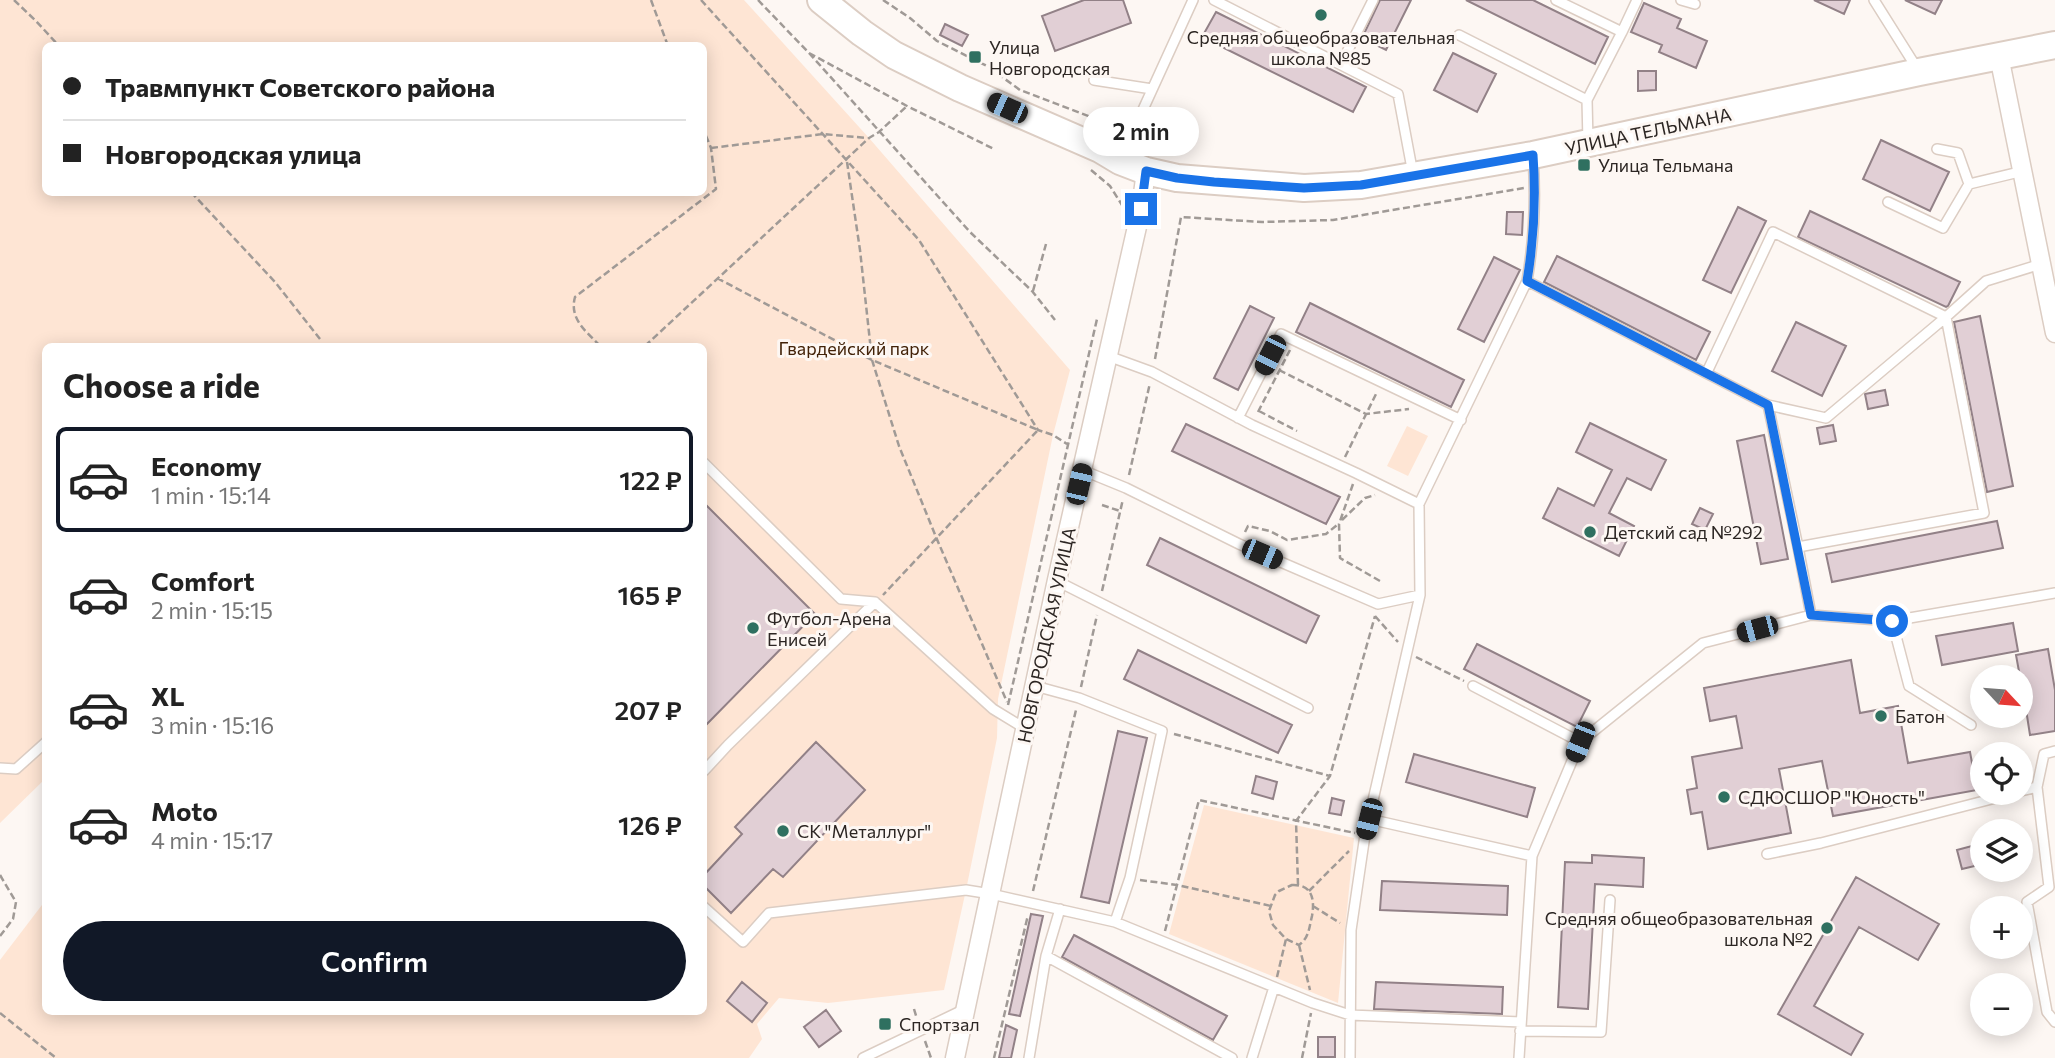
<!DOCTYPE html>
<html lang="en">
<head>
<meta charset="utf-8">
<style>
  :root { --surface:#fff; --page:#f2f2f2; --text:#222; --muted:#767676; --line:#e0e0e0; --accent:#111827 }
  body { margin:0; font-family:Commissioner,sans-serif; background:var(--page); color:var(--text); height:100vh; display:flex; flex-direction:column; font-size:26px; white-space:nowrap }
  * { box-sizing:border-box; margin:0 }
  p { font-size:23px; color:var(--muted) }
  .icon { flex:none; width:38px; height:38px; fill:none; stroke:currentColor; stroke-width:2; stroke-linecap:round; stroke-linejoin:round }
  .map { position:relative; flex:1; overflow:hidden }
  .details { position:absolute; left:42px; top:343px; width:665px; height:672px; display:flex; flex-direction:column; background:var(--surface); border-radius:10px; box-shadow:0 4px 18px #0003 }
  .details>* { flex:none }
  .guide { position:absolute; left:42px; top:42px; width:665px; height:154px; border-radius:10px; box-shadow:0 4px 18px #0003; display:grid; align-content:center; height:154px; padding:0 21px; background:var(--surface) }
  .needle { width:46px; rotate:116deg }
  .fabs { position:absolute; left:1970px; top:665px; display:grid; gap:14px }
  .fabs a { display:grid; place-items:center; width:63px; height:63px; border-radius:50%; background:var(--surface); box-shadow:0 4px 18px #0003; font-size:35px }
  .end { position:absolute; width:32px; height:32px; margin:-16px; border:9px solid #1a73e8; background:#fff; box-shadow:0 0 0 4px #fff }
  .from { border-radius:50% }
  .bubble { position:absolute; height:49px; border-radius:24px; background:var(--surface); box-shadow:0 4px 18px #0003; font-size:23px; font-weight:600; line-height:49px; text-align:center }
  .car { position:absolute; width:21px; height:42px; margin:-21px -10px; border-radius:9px; box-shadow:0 0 5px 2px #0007; background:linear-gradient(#222 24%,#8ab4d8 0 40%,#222 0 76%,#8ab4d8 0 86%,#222 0) }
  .guide b { display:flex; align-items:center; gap:24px; height:66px; font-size:26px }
  .guide b+b { border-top:2px solid var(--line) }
  .guide i { width:18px; height:18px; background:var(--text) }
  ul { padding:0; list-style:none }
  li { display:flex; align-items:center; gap:21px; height:105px; margin:0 14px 10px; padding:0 7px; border:4px solid transparent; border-radius:10px }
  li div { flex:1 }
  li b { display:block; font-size:26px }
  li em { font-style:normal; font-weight:600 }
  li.current { border-color:var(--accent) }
  li>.icon { width:63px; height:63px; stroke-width:1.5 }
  h2 { padding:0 21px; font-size:32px; line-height:84px }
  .cta { display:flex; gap:14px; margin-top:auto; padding:14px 21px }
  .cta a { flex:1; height:80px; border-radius:42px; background:var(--accent); color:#fff; font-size:28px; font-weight:600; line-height:80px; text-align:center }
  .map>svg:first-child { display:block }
  .green { fill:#fee5d4; fill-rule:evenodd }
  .building { fill:#e1cfd5; stroke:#928187; stroke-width:2 }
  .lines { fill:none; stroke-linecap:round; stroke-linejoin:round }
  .lane-casing { stroke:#dccdc3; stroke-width:12 }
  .street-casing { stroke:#dccdc3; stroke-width:21 }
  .secondary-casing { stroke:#dccdc3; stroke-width:30 }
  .path { stroke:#a09a96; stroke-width:2.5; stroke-dasharray:7 3.5; stroke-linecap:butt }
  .lane { stroke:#fff; stroke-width:9 }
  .street { stroke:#fff; stroke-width:18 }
  .secondary { stroke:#fff; stroke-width:26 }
  .route { stroke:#1a73e8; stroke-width:9 }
  .poi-dot { fill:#2f7060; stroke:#fdf7f3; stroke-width:2.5 }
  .labels { text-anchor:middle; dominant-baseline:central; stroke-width:6; stroke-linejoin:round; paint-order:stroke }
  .poi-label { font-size:18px; fill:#2c2623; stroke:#fdf7f3; text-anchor:start }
  .street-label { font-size:18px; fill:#2c2623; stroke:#fdf7f3 }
  .park-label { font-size:18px; fill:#422208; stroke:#fdf7f3 }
</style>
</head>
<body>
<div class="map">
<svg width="2055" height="1058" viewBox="0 0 2055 1058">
  <rect width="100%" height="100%" fill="#fdf7f3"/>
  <path class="green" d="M0,0H744L869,138L1070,370L1053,435L998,699L997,738L966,890L944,990L828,1003L779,998L757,1024L762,1039L749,1058H0V960L45,901L46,1012H704V346H46L45,779L0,823ZM46,46H704V192H46Z
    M1407,426L1428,436L1408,476L1387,466Z
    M1204,805L1354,838L1338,1003L1169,934Z"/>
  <path class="building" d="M1084,0H1123L1131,23L1055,51L1042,16Z
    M1380,0H1411L1386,50L1362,38Z
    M1466,0H1533L1608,37L1595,64Z
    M1814,0H1850L1844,14Z
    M1905,0H1942L1935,14Z
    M1644,3L1681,19L1677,28L1707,41L1696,68L1659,52L1662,45L1631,32Z
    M1216,12L1366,87L1353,112L1202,37Z
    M945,24L968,35L962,46L940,35Z
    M1453,53L1496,74L1477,112L1434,90Z
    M1638,71H1656V90L1638,91Z
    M1881,140L1949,172L1930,211L1863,179Z
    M1738,207L1766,221L1731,293L1703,280Z
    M1810,211L1960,282L1948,306L1946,307L1798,237Z
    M1507,212H1523L1522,235L1506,234Z
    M1557,256L1710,332L1696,360L1544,282Z
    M1494,257L1520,270L1484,342L1458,329Z
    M1310,303L1464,380L1451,407L1296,332Z
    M1250,306L1274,318L1238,390L1214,378Z
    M1980,316L2013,486L1987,492L1954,322Z
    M1796,322L1846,346L1822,396L1772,371Z
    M1885,390L1888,405L1868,409L1865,394Z
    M1590,423L1666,460L1651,490L1627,478L1609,513L1634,526L1619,556L1543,518L1558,488L1594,506L1612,470L1576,452Z
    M1186,424L1340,497L1326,524L1172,451Z
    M1833,425L1836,441L1820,444L1817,428Z
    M1764,435L1788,559L1761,564L1737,441Z
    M704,503L815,614L704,727Z
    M1700,508L1713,514L1705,530L1692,524Z
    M1997,521L2003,548L1832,582L1826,554Z
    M1160,538L1319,616L1306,643L1147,565Z
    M2013,623L2018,651L1942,665L1936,636Z
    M1477,644L1590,701L1577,727L1464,669Z
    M2048,649L2055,690V731L2030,735L2021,677H2020L2016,655Z
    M1138,650L1292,725L1278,753L1124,679Z
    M1851,660L1860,713L1898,706L1908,763L1970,752L1977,790L1833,816L1822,761L1779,769L1791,833L1708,849L1702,812L1691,814L1687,790L1697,788L1692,757L1742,748L1736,716L1710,721L1704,688Z
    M1118,731L1147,738L1109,903L1081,897Z
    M816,742L865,790L783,877L773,869L731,913L704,886V875L742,834L735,827Z
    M1414,754L1535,788L1527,817L1406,782Z
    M1256,776L1277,782L1273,799L1252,793Z
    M1332,798L1344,801L1341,815L1329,813Z
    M1983,843V864L1962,869L1957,850Z
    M1592,855L1644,858L1643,887L1595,884L1588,1009L1558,1007L1565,862L1592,863Z
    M1856,877L1939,924L1918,960L1859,927L1814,1006L1863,1034L1851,1055L1778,1014Z
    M1382,881L1508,886L1507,915L1380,910Z
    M1031,914L1043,916L1020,1016L1009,1014Z
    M1074,935L1227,1016L1213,1040L1062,957Z
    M742,982L767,1003L752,1022L727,1001Z
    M1376,982L1503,987L1502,1014L1374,1009Z
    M826,1010L841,1031L819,1047L804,1027Z
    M1006,1025L1017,1030L1011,1058H999Z
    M1318,1037H1335V1057H1318Z"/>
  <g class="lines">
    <g class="lane-casing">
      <path id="lane" d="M1214,0L1398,94L1413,174
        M1556,0L1622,32L1587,100L1588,142
        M1681,0L1695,4
        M1874,0L1918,70
        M1622,32L1637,0
        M1459,35L1587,100
        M1341,64L1373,0
        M1094,80L1152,89
        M1937,149L1958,153L1969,184
        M1120,160L1193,0
        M1888,202L1943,228L1969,184L2023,171
        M1527,281L1768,405L1826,418L1946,317L1773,232L1707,372
        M1108,356L1152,372L1252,425L1356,473L1419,504
        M1768,405L1798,547L1984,513L1946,317L1986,281L2041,264
        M1238,418L1281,334L1461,420
        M704,463L841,599L875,602L993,709L1026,729
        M1082,470L1126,488L1239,544L1378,604L1420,595
        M1798,547L1811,615
        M1057,581L1308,708
        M1892,621L1909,686L1971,725
        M1035,686L1079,698L1162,731L1130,878L1115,922
        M1473,686L1580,742
        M0,768L16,769L46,742
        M704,771L728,745L875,602
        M2037,787L2049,887L2027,902L2047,1012L2055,1022
        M2021,791L2037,787L2044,754L2055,751
        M1369,819L1532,856
        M1767,854L1821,843L2015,793
        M704,907L743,942L769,913L966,890L991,894L1115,922L1313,1003L1350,1015L1521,1022
        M1046,956L1232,1058
        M1520,1031L1601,1032L1610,900
        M863,1058L965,1009
        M1029,1058L1046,956L1060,909
        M1252,1058L1274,987
        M1350,1058L1351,930L1365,835L1420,595L1419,504L1527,281C1534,240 1536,199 1533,157
        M1519,1058L1532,856L1580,742L1703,643L1811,615L1892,621L2055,593"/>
    </g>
    <g class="street-casing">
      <path id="street" d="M1999,56L2055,333
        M955,1058L1057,580L1141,209L1146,171"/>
    </g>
    <g class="secondary-casing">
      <path id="secondary" d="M821,0L862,33L894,55L960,88L1100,149L1120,161L1146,171L1177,178L1304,188L1361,185L1533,155L1919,72L2055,45"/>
    </g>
    <path class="path" d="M14,0L36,21L59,46
      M651,0L668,46
      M701,0L919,240L1038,430L1053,435L1067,444
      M758,0L809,53L907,106L994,149
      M883,0L910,18L937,41L987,66L1020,90L1112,125
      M809,53L970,232L1032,291L1055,320
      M711,148L823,134L867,138
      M847,162L860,250L872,360L899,446L936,537L1007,702
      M1091,170L1110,186L1122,205
      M191,192L275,282L320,339
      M717,278L872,360L1038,430L883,595
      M1033,291L1046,244
      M600,346C586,331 569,319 575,297L716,189L711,148L704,131
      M645,346L869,138L879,132L907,106
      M1155,359L1181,217L1262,222L1333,220L1524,188
      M1279,370L1366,414L1409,409
      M1259,411L1297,431
      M1258,412L1290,350
      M1345,457L1376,394
      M1129,475L1150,383
      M1353,484L1339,524L1340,558L1380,581
      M1102,505L1120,511
      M1342,520L1365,498L1375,495
      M1245,532L1248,526L1270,531L1287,540L1326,534L1337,525
      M1102,591L1123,499
      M1375,616L1398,642
      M1416,657L1464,681
      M1081,687L1097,615
      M1008,705L1097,319
      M1174,734L1330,776
      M0,875L16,902L13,919L0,936
      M1140,880L1177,885L1271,906
      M1292,885C1312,884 1315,899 1312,916C1309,928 1309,938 1299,945L1286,939L1273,925L1269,911L1275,895L1279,891Z
      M1298,885L1296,821L1330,776L1375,616
      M1033,891L1076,710
      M1309,891L1349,851
      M1313,906L1340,923
      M1165,931L1199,800L1355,833
      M1299,945L1310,990
      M1277,977L1286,939
      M914,1009L917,1019
      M0,1013L56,1058
      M925,1041L931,1058
      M994,1058L1028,915
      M1302,1058L1311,1013"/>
    <use href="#lane" class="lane"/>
    <use href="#street" class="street"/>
    <use href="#secondary" class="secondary"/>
  </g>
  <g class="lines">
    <path class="route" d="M1141,209L1146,171L1177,178L1214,182L1304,188L1361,185L1533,155C1536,197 1534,239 1527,281L1768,405L1811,615L1892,621"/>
  </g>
  <g class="poi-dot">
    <circle cx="1321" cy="15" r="7"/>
    <rect x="968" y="50" width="14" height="14" rx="3.5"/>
    <rect x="1577" y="158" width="14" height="14" rx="3.5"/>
    <circle cx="1590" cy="532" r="7"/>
    <circle cx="753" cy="628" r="7"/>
    <circle cx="1881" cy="716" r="7"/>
    <circle cx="1724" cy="797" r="7"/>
    <circle cx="783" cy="831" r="7"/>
    <circle cx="1827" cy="928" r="7"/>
    <rect x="878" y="1017" width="14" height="14" rx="3.5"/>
  </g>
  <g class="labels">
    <g class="poi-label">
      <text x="1321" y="37" text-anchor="middle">Средняя общеобразовательная<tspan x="1321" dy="21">школа №85</tspan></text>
      <text x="989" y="47">Улица<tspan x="989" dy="21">Новгородская</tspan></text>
      <text x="1598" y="165">Улица Тельмана</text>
      <text x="1604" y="532">Детский сад №292</text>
      <text x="767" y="618">Футбол-Арена<tspan x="767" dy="21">Енисей</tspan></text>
      <text x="1895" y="716">Батон</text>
      <text x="1738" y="797">СДЮСШОР "Юность"</text>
      <text x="797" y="831">СК "Металлург"</text>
      <text x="1813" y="918" text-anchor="end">Средняя общеобразовательная<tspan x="1813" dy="21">школа №2</tspan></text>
      <text x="899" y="1024">Спортзал</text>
    </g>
    <g class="street-label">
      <text transform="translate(1648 131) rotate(-12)">УЛИЦА ТЕЛЬМАНА</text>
      <text transform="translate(1046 635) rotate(-78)">НОВГОРОДСКАЯ УЛИЦА</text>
    </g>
    <g class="park-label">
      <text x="854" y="348">Гвардейский парк</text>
    </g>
  </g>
</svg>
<div class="fabs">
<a><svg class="needle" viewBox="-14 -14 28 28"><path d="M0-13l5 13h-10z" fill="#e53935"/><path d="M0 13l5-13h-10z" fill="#767676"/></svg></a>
<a><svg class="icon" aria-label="locate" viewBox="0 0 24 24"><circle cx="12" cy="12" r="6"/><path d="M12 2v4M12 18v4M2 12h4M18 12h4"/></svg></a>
<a><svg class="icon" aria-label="layers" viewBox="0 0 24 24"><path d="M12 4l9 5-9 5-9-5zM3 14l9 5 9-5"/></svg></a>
<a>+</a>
<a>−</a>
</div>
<i class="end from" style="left:1892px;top:621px"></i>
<i class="end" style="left:1141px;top:209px"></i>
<div class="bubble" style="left:1083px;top:107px;width:116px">2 min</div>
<i class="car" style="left:1007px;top:108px;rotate:294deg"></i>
<i class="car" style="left:1270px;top:355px;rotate:207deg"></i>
<i class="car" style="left:1079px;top:484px;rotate:13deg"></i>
<i class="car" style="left:1262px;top:554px;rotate:113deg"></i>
<i class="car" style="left:1757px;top:629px;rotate:255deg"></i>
<i class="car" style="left:1580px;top:742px;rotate:202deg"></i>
<i class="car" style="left:1369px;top:819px;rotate:194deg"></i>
<div class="guide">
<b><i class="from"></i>Травмпункт Советского района</b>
<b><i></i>Новгородская улица</b>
</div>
<section class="details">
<h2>Choose a ride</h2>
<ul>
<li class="current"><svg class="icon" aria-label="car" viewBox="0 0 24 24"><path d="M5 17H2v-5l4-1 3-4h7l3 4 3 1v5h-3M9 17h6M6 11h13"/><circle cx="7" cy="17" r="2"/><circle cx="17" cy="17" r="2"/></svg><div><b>Economy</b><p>1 min · 15:14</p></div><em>122 ₽</em></li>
<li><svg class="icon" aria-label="car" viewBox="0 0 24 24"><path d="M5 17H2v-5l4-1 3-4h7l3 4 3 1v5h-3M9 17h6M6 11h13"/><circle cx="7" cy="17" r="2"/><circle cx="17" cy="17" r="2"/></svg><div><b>Comfort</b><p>2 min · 15:15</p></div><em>165 ₽</em></li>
<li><svg class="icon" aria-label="car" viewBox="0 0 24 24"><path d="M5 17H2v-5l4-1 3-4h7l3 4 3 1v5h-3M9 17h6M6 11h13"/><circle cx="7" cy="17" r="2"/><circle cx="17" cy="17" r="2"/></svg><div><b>XL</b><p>3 min · 15:16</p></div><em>207 ₽</em></li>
<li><svg class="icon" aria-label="car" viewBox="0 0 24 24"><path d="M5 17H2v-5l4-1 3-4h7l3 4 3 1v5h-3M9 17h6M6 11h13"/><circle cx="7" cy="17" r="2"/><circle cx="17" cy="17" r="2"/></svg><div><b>Moto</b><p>4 min · 15:17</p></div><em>126 ₽</em></li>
</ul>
<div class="cta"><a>Confirm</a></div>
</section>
</div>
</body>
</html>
